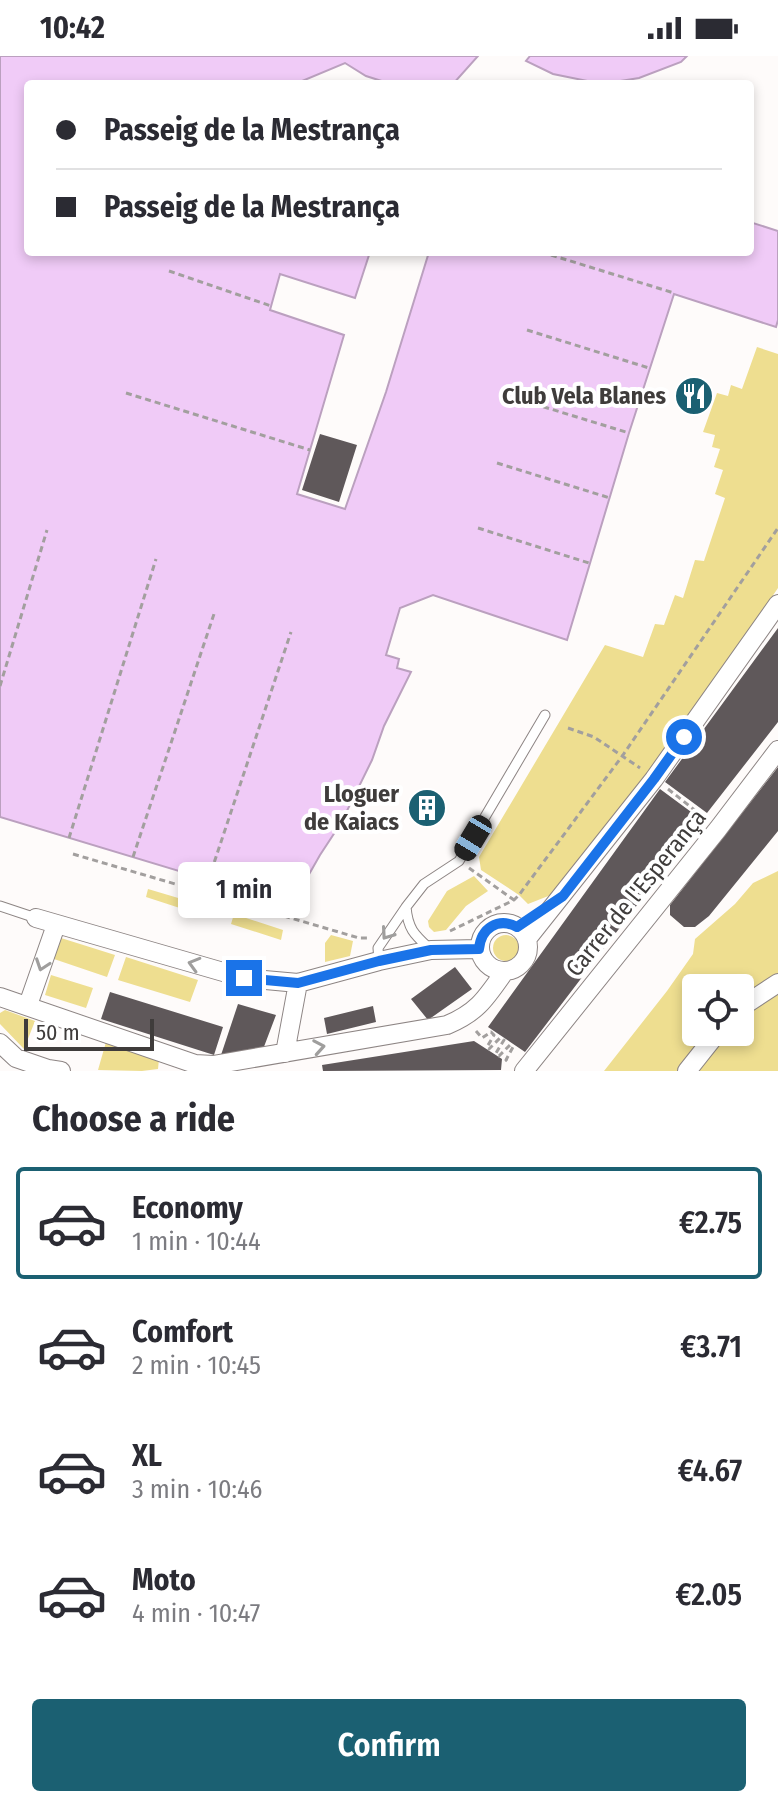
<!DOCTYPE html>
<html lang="en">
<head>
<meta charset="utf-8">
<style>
  :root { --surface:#fff; --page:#f2f2f3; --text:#2b2b33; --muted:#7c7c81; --line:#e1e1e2; --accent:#1b6072 }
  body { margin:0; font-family:"Fira Sans Condensed",sans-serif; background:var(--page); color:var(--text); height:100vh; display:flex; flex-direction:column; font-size:30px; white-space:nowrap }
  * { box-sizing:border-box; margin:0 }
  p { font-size:26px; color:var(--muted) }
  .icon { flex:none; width:44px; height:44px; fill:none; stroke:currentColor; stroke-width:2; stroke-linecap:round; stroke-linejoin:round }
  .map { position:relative; height:1015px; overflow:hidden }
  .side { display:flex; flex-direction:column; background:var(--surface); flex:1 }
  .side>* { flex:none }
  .hud { position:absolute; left:24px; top:24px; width:730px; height:176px; border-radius:8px; box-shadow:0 4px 12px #0003; display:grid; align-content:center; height:176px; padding:0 32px; background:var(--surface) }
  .buttons { position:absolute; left:682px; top:918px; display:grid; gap:16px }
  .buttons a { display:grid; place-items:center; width:72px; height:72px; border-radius:8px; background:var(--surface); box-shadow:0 4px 12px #0003; font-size:40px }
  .scale { position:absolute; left:24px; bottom:20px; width:130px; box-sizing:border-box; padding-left:8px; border:4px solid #3f3c3b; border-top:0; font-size:22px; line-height:28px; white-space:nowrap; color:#3f3c3b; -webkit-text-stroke:6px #fff; paint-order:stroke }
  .end { position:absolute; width:36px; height:36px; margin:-18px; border:10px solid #1a73e8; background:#fff; box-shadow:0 0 0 4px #fff }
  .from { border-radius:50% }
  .bubble { position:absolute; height:56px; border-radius:8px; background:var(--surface); box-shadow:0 4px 12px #0003; font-size:26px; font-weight:600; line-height:56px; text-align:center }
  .car { position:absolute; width:24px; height:48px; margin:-24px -12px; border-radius:10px; box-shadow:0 0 6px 2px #0007; background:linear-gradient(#222 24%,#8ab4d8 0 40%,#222 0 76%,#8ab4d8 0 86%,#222 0) }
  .hud b { display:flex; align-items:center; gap:28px; height:76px; font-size:30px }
  .hud b+b { border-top:2px solid var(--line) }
  .hud i { width:20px; height:20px; background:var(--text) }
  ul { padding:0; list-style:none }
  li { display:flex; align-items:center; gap:24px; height:112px; margin:0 16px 12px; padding:0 16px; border:4px solid transparent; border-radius:8px }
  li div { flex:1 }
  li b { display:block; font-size:30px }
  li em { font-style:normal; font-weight:600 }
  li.selected { border-color:var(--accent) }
  li>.icon { width:72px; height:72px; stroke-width:1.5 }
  h2 { padding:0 32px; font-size:36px; line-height:96px }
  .cta { display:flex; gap:16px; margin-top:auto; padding:16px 32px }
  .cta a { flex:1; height:92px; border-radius:8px; background:var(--accent); color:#fff; font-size:32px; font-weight:600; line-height:92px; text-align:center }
  .status { display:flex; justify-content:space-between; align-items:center; height:56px; padding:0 40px; background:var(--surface); direction:ltr }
  .status svg { height:22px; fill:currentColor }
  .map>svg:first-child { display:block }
  .green { fill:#eede90; fill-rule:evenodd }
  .water { fill:#f0cbf7; stroke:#bba0bf; stroke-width:2 }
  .building { fill:#5f585a }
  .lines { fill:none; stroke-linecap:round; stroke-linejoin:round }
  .service-casing { stroke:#8d8584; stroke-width:11 }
  .minor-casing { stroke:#8d8584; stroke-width:20 }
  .path { stroke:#a29f9e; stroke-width:3; stroke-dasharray:6 4; stroke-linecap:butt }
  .service { stroke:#fff; stroke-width:9 }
  .minor { stroke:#fff; stroke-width:18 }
  .oneway { stroke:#9f9e9d }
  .route { stroke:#1a73e8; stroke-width:10 }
  .labels { text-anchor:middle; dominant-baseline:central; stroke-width:8; stroke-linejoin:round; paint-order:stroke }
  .poi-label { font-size:24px; font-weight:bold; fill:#3f3c3b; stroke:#fff; text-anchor:end }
  .street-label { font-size:24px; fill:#3f3c3b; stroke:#fff }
</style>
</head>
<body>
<div class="status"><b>10:42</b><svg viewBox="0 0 49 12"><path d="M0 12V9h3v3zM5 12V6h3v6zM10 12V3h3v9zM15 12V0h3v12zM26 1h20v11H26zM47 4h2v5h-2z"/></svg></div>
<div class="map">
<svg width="778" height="1015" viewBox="0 0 778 1015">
  <rect width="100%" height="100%" fill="#fefbfa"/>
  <path class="green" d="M757,291L778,298V532L654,714L561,835L528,848L519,839L481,814L479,801L605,589L643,601L655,568L664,569L675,539L683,542L695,504L704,505L725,442L715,438L723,414L714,411L720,393L712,391L715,379L703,376L717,337L728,340L731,329L742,333Z
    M778,815V1015H604L667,935L693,898L695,883L735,848L753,827ZM696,932H740V976H696Z
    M474,820L488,835L466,850L446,874L434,876L429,871L428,865L447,835Z
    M148,833L195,847L192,856L146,841Z
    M234,858L283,874L281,884L231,868Z
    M331,879L353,885L350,900L325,906V887Z
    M493 892a13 13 0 1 1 26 0a13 13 0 1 1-26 0Z
    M61,882L115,899L107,921L51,902Z
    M126,901L198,924L190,946L118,924Z
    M51,919L93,932L86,952L45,939Z
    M5,954L35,965L24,993L0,968V957Z
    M106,986L159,1003L158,1013L142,1015L98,1014Z"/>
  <path class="water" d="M0,0H478L453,28H391L366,20L345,7L295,28H28V196H370L355,242L280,218L270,254L344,279L297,438L345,453L386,336L429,196H750V166L778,175V264L776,271L674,238L629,377L567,584L433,539L400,552L386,599L399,603L397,612L411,616L384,670L372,704L341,767L320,799L303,829L285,847L0,761Z
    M530,0H687L681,6L639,22L602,28L553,18L526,5Z"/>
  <path class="building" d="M320,378L357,389L339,446L302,434Z
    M778,572V666L707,757L665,726Z
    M778,711V775L709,860L695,871H684L670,859V849Z
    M660,733L702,764L525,996L488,971Z
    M455,911L472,933L428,964L411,943Z
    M110,936L223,971L214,999L101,963Z
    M238,948L276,959L262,996L220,1002Z
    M373,950L376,966L327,978L324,962Z
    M474,985L502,1003L501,1014L323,1015L322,1009Z"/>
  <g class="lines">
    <g class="service-casing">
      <path id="service" d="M0,850L36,862
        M406,851L424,828L459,805L545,659
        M379,905L378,892L406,851C408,874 415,879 431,894"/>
    </g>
    <g class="minor-casing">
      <path id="minor" d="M36,862L244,922L298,927L379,905L431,894L479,893
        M480 891a24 24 0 1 1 48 0a24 24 0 1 1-48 0Z
        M527,883L654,723L778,548
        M0,941L195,1008L213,1009L447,969C478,956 486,942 505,915
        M28,949L56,869
        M740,952L778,927
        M0,987L16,1002L48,1013L61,1015
        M285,997L298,927
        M524,1015L718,773L778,694
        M687,1015L718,976"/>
    </g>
    <path class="path" d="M551,199L674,237
      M169,215L271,250
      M527,274L649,312
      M126,337L310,394
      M505,339L629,377
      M497,407L610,442
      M478,472L589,507
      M0,630L47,474
      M568,672L594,681L640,712
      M668,733L706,763
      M69,782L156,503
      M73,798L359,882H368
      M133,801L215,555
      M469,812L514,844
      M208,825L291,576
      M450,875L514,844L519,839L623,699L778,472
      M476,975L482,982L491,976L494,979L487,991L489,993L500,982L504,984L496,997L499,1000L510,989L513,991L506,1004L508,1006"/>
    <use href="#service" class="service"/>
    <use href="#minor" class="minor"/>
  </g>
  <defs><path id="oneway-chevron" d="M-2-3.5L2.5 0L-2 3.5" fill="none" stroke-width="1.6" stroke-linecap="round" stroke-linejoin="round" transform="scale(2)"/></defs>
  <g class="oneway">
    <use href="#oneway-chevron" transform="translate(387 878) rotate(125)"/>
    <use href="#oneway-chevron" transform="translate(194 908) rotate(-164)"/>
    <use href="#oneway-chevron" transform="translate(42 909) rotate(109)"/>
    <use href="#oneway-chevron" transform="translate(319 991) rotate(-10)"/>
  </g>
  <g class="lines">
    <path class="route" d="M244,922L298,927L379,905L431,894L479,893C481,872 498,861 517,871L563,840L654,723L684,681"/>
  </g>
  <defs>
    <g id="restaurant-disc" transform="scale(2)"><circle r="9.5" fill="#1b6072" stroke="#fff"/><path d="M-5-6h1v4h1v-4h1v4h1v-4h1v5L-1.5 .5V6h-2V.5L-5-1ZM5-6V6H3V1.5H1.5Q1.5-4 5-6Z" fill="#fff"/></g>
    <g id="building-disc" transform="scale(2)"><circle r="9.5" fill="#1b6072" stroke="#fff"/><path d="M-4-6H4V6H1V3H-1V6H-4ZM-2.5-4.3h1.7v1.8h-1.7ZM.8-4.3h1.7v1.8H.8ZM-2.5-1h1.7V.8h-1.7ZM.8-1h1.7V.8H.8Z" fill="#fff"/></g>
  </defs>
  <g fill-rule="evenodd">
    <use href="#restaurant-disc" x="694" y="340"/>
    <use href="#building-disc" x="427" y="752"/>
  </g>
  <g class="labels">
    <g class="poi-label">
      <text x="666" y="340">Club Vela Blanes</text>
      <text x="399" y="738">Lloguer<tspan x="399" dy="28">de Kaiacs</tspan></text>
    </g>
    <g class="street-label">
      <text transform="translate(636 837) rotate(-51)">Carrer de l'Esperança</text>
    </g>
  </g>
</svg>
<div class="buttons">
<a><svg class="icon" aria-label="locate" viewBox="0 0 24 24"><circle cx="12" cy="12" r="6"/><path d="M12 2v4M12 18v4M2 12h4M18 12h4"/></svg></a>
</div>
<div class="scale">50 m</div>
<i class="end from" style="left:684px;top:681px"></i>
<i class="end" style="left:244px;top:922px"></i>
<div class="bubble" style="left:178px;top:806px;width:132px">1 min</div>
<i class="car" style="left:473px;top:782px;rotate:211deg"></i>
<div class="hud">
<b><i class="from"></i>Passeig de la Mestrança</b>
<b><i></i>Passeig de la Mestrança</b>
</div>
</div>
<section class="side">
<h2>Choose a ride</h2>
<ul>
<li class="selected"><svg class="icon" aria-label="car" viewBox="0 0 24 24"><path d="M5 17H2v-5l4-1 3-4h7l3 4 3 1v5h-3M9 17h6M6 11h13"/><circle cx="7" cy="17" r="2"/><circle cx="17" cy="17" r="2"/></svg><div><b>Economy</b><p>1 min · 10:44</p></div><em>€2.75</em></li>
<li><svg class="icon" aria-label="car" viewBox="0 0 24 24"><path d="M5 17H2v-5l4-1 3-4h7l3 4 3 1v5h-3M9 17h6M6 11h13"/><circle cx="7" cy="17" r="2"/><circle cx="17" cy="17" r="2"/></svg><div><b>Comfort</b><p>2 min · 10:45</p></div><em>€3.71</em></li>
<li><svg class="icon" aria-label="car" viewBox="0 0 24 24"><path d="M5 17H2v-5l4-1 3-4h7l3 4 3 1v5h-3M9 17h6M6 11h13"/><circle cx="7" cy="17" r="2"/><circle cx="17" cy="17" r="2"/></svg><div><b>XL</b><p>3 min · 10:46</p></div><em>€4.67</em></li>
<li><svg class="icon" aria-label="car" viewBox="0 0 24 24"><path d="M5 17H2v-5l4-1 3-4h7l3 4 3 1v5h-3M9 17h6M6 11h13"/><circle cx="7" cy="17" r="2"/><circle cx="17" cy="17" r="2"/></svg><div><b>Moto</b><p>4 min · 10:47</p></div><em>€2.05</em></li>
</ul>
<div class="cta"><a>Confirm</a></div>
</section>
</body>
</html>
